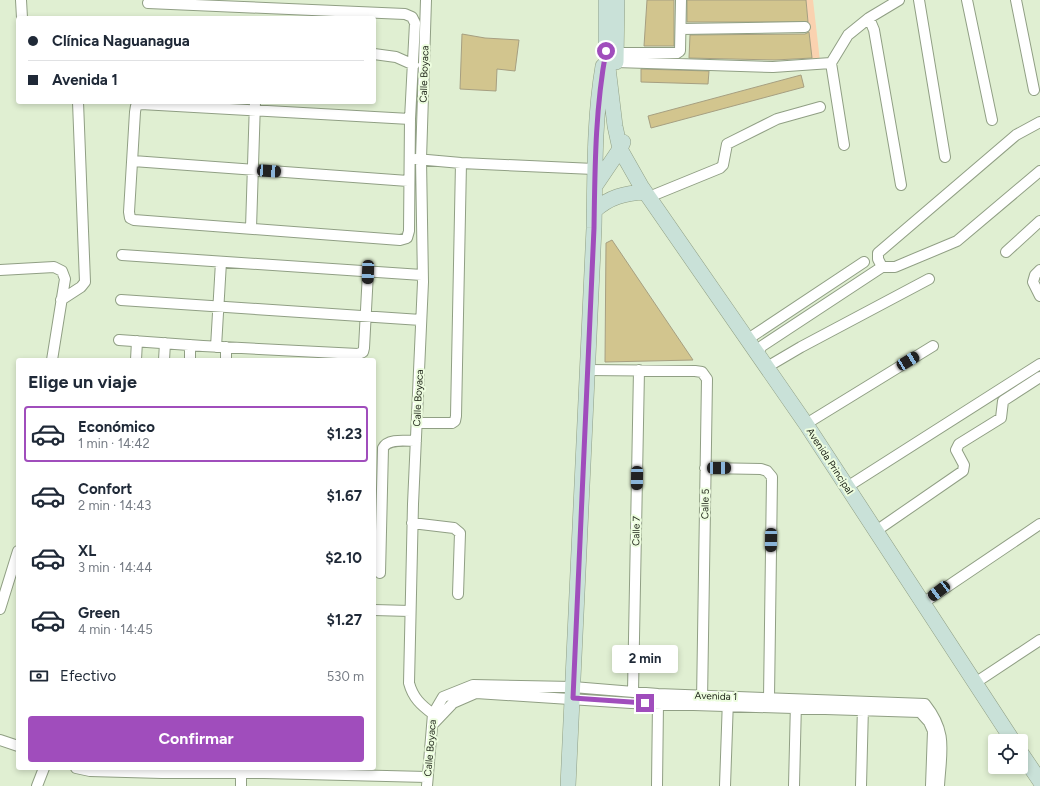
<!DOCTYPE html>
<html lang="es">
<head>
<meta charset="utf-8">
<style>
  :root { --surface:#fff; --page:#f6f6f7; --text:#1f2937; --muted:#747a83; --line:#e0e1e3; --accent:#a04dbc }
  body { margin:0; font-family:Figtree,sans-serif; background:var(--page); color:var(--text); height:100vh; display:flex; flex-direction:column; font-size:15px; white-space:nowrap }
  * { box-sizing:border-box; margin:0 }
  p { font-size:13px; color:var(--muted) }
  .icon { flex:none; width:22px; height:22px; fill:none; stroke:currentColor; stroke-width:2; stroke-linecap:round; stroke-linejoin:round }
  .map { position:relative; flex:1; overflow:hidden }
  .drawer { position:absolute; left:16px; top:358px; width:360px; height:412px; display:flex; flex-direction:column; background:var(--surface); border-radius:4px; box-shadow:0 2px 6px #0003 }
  .drawer>* { flex:none }
  .banner { position:absolute; left:16px; top:16px; width:360px; height:88px; border-radius:4px; box-shadow:0 2px 6px #0003; display:grid; align-content:center; height:88px; padding:0 12px; background:var(--surface) }
  .fabs { position:absolute; left:988px; top:734px; display:grid; gap:8px }
  .fabs a { display:grid; place-items:center; width:40px; height:40px; border-radius:4px; background:var(--surface); box-shadow:0 2px 6px #0003; font-size:20px }
  .end { position:absolute; width:18px; height:18px; margin:-9px; border:5px solid #a04dbc; background:#fff; box-shadow:0 0 0 2px #fff }
  .from { border-radius:50% }
  .bubble { position:absolute; height:28px; border-radius:4px; background:var(--surface); box-shadow:0 2px 6px #0003; font-size:13px; font-weight:700; line-height:28px; text-align:center }
  .car { position:absolute; width:12px; height:24px; margin:-12px -6px; border-radius:5px; box-shadow:0 0 3px 1px #0007; background:linear-gradient(#222 24%,#8ab4d8 0 40%,#222 0 76%,#8ab4d8 0 86%,#222 0) }
  .banner b { display:flex; align-items:center; gap:14px; height:38px; font-size:15px }
  .banner b+b { border-top:1px solid var(--line) }
  .banner i { width:10px; height:10px; background:var(--text) }
  ul { padding:0; list-style:none }
  li { display:flex; align-items:center; gap:12px; height:56px; margin:0 8px 6px; padding:0 4px; border:2px solid transparent; border-radius:4px }
  li div { flex:1 }
  li b { display:block; font-size:15px }
  li em { font-style:normal; font-weight:700 }
  li.current { border-color:var(--accent) }
  li>.icon { width:36px; height:36px; stroke-width:1.5 }
  h2 { padding:0 12px; font-size:18px; line-height:48px }
  .pay { display:flex; align-items:center; gap:10px; height:44px; padding:0 12px; font-size:15px }
  .pay p { margin-inline-start:auto }
  .primary-button { display:flex; gap:8px; margin-top:auto; padding:8px 12px }
  .primary-button a { flex:1; height:46px; border-radius:4px; background:var(--accent); color:#fff; font-size:16px; font-weight:700; line-height:46px; text-align:center }
  .map>svg:first-child { display:block }
  .green { fill:#fad2b0 }
  .building { fill:#d2c58e; stroke:#a69f81 }
  .lines { fill:none; stroke-linecap:round; stroke-linejoin:round }
  .street-casing { stroke:#909f84; stroke-width:12 }
  .secondary-casing { stroke:#909f84; stroke-width:16 }
  .street { stroke:#fff; stroke-width:10 }
  .secondary { stroke:#c9e1d8; stroke-width:15 }
  .route { stroke:#a04dbc; stroke-width:5 }
  .labels { text-anchor:middle; dominant-baseline:central; stroke-width:4; stroke-linejoin:round; paint-order:stroke }
  .street-label { font-size:10px; fill:#1c2217; stroke:#edfddf }
</style>
</head>
<body>
<div class="map">
<svg width="1040" height="786" viewBox="0 0 1040 786">
  <rect width="100%" height="100%" fill="#e0efd2"/>
  <path class="green" d="M806,0H813L820,61H812Z"/>
  <path class="building" d="M647,0H674V46H644Z
    M687,0H806L808,22H687Z
    M809,32L812,58L775,60L689,58L690,35L805,34Z
    M462,34L485,38L519,40L515,71L497,69L496,91L460,89Z
    M641,69L709,71L708,84L641,82Z
    M801,75L804,87L651,128L648,116Z
    M612,240L693,360L605,362L606,243Z"/>
  <g class="lines">
    <g class="street-casing">
      <path id="street" d="M21,0L22,18
        M426,0L421,159L423,282L413,504L409,683C413,698 421,705 433,714L427,786
        M919,0L945,157
        M967,0L992,120
        M1016,0L1034,90
        M148,3L405,14L412,17L415,23L410,119L409,231L407,238L400,240L134,220L130,218L129,212L135,112L136,106L141,104L410,119
        M869,18L874,30L901,185
        M681,29L805,27
        M616,53H677L680,51L681,0
        M374,54L396,57L414,65
        M616,62L773,67L831,63
        M844,145L831,63L848,35L869,18L899,0
        M416,159L461,163L594,169
        M133,161L408,181
        M649,197L720,168L723,165L727,144L777,119L820,107
        M251,228L255,102
        M1006,252L1040,221
        M122,255L422,275
        M882,267L878,259V253L1016,135L1040,122
        M0,270L54,267L62,271L65,279L52,360
        M1040,270L1035,275L1033,282L1040,296
        M61,300L81,287L85,282L78,102
        M121,300L421,320
        M748,339L864,262
        M119,340L203,346L358,354L363,352L364,348L368,272
        M216,347L221,262
        M758,352L762,346L882,267H895L957,241L1040,171
        M136,360L137,341
        M164,360L165,343
        M190,360V345
        M226,360V347
        M767,367L801,347L929,279
        M587,370L695,371L702,372L707,379L702,701
        M417,423H452L455,421L456,416L461,163
        M806,424L933,346
        M705,468L761,469L767,471L772,477L769,698
        M847,487L1040,364
        M412,523L454,528L460,533L458,594
        M876,531L963,471L964,465L956,450L959,444L1001,418L1003,401L1040,377
        M380,573L383,448C388,438 406,441 416,441
        M923,603L1040,524
        M0,609L18,551
        M374,610L410,611
        M975,683L1040,640
        M633,692L639,370
        M433,714L443,697L473,685L573,687L658,694L925,704C948,733 941,751 939,786
        M432,725L453,703L476,693L631,703L920,712L929,722L933,731L931,786
        M0,740L18,746
        M76,768L90,771L162,773H264L427,777
        M37,786L44,768
        M241,786V773
        M657,786L658,703
        M725,786L728,699
        M794,786L796,702
        M861,786L863,706"/>
    </g>
    <g class="secondary-casing">
      <path id="secondary" d="M606,0V51L615,126L620,149L641,186L806,424L1013,741
        M616,62L617,0
        M595,186L620,149L623,142
        M594,211C609,197 625,193 645,192
        M1021,753L1040,781
        M568,786L594,228C595,174 594,119 603,66"/>
    </g>
    <use href="#street" class="street"/>
    <use href="#secondary" class="secondary"/>
  </g>
  <g class="lines">
    <path class="route" d="M606,51C595,111 595,167 594,228L573,698L645,703"/>
  </g>
  <g class="labels">
    <g class="street-label">
      <text transform="translate(424 74) rotate(-88)">Calle Boyaca</text>
      <text transform="translate(418 398) rotate(-87)">Calle Boyaca</text>
      <text transform="translate(830 461) rotate(57)">Avenida Principal</text>
      <text transform="translate(705 504) rotate(-89)">Calle 5</text>
      <text transform="translate(636 531) rotate(-89)">Calle 7</text>
      <text transform="translate(716 696) rotate(2)">Avenida 1</text>
      <text transform="translate(430 748) rotate(-85)">Calle Boyaca</text>
    </g>
  </g>
</svg>
<div class="fabs">
<a><svg class="icon" aria-label="locate" viewBox="0 0 24 24"><circle cx="12" cy="12" r="6"/><path d="M12 2v4M12 18v4M2 12h4M18 12h4"/></svg></a>
</div>
<i class="end from" style="left:606px;top:51px"></i>
<i class="end" style="left:645px;top:703px"></i>
<div class="bubble" style="left:612px;top:645px;width:66px">2 min</div>
<i class="car" style="left:269px;top:171px;rotate:94deg"></i>
<i class="car" style="left:368px;top:272px;rotate:182deg"></i>
<i class="car" style="left:908px;top:361px;rotate:59deg"></i>
<i class="car" style="left:719px;top:468px;rotate:90deg"></i>
<i class="car" style="left:637px;top:478px;rotate:181deg"></i>
<i class="car" style="left:771px;top:540px;rotate:181deg"></i>
<i class="car" style="left:939px;top:591px;rotate:233deg"></i>
<div class="banner">
<b><i class="from"></i>Clínica Naguanagua</b>
<b><i></i>Avenida 1</b>
</div>
<section class="drawer">
<h2>Elige un viaje</h2>
<ul>
<li class="current"><svg class="icon" aria-label="car" viewBox="0 0 24 24"><path d="M5 17H2v-5l4-1 3-4h7l3 4 3 1v5h-3M9 17h6M6 11h13"/><circle cx="7" cy="17" r="2"/><circle cx="17" cy="17" r="2"/></svg><div><b>Económico</b><p>1 min · 14:42</p></div><em>$1.23</em></li>
<li><svg class="icon" aria-label="car" viewBox="0 0 24 24"><path d="M5 17H2v-5l4-1 3-4h7l3 4 3 1v5h-3M9 17h6M6 11h13"/><circle cx="7" cy="17" r="2"/><circle cx="17" cy="17" r="2"/></svg><div><b>Confort</b><p>2 min · 14:43</p></div><em>$1.67</em></li>
<li><svg class="icon" aria-label="car" viewBox="0 0 24 24"><path d="M5 17H2v-5l4-1 3-4h7l3 4 3 1v5h-3M9 17h6M6 11h13"/><circle cx="7" cy="17" r="2"/><circle cx="17" cy="17" r="2"/></svg><div><b>XL</b><p>3 min · 14:44</p></div><em>$2.10</em></li>
<li><svg class="icon" aria-label="car" viewBox="0 0 24 24"><path d="M5 17H2v-5l4-1 3-4h7l3 4 3 1v5h-3M9 17h6M6 11h13"/><circle cx="7" cy="17" r="2"/><circle cx="17" cy="17" r="2"/></svg><div><b>Green</b><p>4 min · 14:45</p></div><em>$1.27</em></li>
</ul>
<div class="pay"><svg class="icon" aria-label="cash" viewBox="0 0 24 24"><path d="M3 7h18v10H3z"/><circle cx="12" cy="12" r="2"/></svg>Efectivo<p>530 m</p></div>
<div class="primary-button"><a>Confirmar</a></div>
</section>
</div>
</body>
</html>
